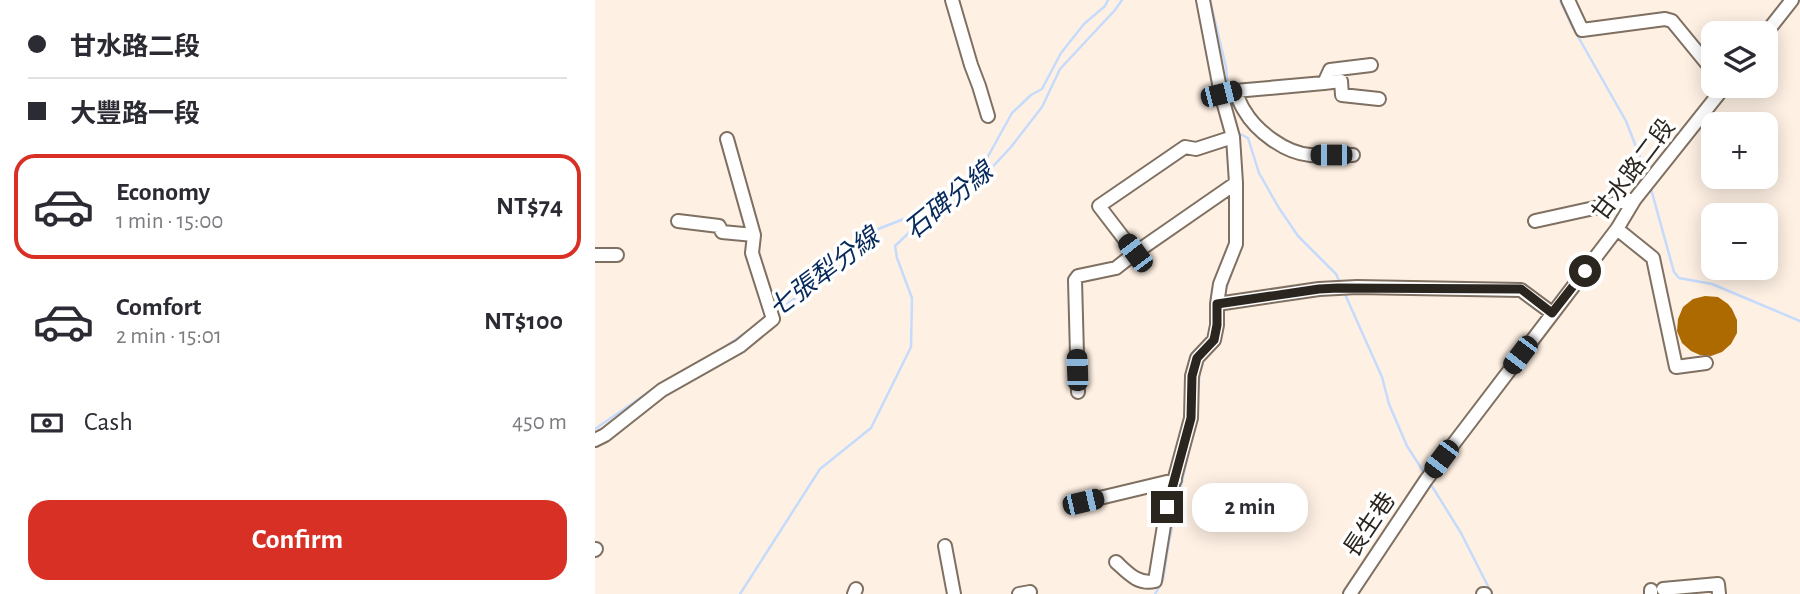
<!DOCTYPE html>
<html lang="en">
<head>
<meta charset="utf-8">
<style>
  :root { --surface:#fff; --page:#f7f7f7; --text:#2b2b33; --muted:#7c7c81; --line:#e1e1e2; --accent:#d93025 }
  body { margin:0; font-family:"Alegreya Sans","Noto Sans TC",sans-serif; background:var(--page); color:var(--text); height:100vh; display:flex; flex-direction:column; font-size:26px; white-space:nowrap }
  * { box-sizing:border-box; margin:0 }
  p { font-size:23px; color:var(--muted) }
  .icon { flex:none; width:38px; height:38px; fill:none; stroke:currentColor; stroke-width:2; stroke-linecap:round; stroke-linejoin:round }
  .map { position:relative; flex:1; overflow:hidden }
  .side { display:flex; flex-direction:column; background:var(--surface); width:595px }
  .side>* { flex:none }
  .top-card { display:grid; align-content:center; height:154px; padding:0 28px; background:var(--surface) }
  .fabs { position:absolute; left:1106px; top:21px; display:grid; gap:14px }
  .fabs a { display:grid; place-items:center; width:77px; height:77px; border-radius:14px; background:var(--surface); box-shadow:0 4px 18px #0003; font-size:35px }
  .end { position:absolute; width:32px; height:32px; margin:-16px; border:9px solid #2b251f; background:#fff; box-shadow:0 0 0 4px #fff }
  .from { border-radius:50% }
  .bubble { position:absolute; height:49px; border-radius:21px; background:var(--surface); box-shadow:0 4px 18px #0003; font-size:23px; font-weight:700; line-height:49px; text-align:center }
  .car { position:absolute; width:21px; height:42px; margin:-21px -10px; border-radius:9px; box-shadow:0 0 5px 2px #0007; background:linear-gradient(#222 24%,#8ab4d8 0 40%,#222 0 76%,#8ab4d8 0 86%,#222 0) }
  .top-card b { display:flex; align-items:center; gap:24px; height:66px; font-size:26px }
  .top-card b+b { border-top:2px solid var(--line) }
  .top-card i { width:18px; height:18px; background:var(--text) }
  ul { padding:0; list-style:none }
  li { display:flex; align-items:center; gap:21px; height:105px; margin:0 14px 10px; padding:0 14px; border:4px solid transparent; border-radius:21px }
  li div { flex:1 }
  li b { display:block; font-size:26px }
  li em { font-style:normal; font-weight:700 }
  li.current { border-color:var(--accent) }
  li>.icon { width:63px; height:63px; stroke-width:1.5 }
  .pay { display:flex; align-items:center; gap:18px; height:77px; padding:0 28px; font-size:26px }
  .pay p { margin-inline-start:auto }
  .primary-button { display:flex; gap:14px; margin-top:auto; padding:14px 28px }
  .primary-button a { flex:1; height:80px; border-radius:21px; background:var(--accent); color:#fff; font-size:28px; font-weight:700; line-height:80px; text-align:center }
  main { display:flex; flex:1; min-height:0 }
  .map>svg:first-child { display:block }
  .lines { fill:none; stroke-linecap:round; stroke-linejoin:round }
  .stream { stroke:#c5dbfc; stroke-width:2.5 }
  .building { fill:#ac6a00 }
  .minor-casing { stroke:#7f7061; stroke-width:16 }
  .minor { stroke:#fff; stroke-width:12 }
  .route { stroke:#2b251f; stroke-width:9 }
  .labels { text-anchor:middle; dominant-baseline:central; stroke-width:7; stroke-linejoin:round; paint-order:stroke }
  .street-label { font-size:24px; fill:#2b251f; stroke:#fff }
  .water-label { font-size:26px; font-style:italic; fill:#082a5a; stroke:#fff }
</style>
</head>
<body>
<main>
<section class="side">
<div class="top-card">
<b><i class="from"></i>甘水路二段</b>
<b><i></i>大豐路一段</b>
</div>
<ul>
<li class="current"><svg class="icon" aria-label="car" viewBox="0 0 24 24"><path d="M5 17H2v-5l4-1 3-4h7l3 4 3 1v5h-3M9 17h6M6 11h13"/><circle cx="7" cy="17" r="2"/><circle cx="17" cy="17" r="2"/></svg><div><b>Economy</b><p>1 min · 15:00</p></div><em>NT$74</em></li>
<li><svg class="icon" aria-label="car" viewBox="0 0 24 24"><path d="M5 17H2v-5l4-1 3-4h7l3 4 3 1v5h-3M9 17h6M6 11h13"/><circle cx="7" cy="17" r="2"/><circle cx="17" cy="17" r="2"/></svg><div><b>Comfort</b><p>2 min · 15:01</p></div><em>NT$100</em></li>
</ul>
<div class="pay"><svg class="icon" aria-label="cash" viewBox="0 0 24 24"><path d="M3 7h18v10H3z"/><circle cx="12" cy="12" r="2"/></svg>Cash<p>450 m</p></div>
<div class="primary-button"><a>Confirm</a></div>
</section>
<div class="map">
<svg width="1205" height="594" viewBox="0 0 1205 594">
  <rect width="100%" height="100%" fill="#fef0e3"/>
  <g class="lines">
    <path class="stream" d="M615,0L631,67L633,89
      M965,0L977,26L1031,121L1052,175
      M634,96L642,130
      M643,133L653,138L664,173L684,208L703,236L741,274L745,283
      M1056,189L1079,272L1084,278L1117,284L1205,321
      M647,207V193
      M630,292L639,265
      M749,292L787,377L794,404L812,446L830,474
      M179,313L242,269L257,256L273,233L324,213L365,185L391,160L417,113L436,95L447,89L466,53L489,24L510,6L513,0
      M91,369L130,347L160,326
      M603,394L605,369
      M0,429L64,385
      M835,483L866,533L897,594
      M145,594L225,469L276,428L316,347L317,298L302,258L300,246L321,226L376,190L416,147L447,107L465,69L520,10L527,0
      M560,594L568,580L574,542L595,445"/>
  </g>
  <path class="building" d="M1110,296L1123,297L1133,304L1137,309L1142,320V333L1136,344L1127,352L1116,356L1105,355L1096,351L1087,343L1082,331L1083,319L1088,307L1098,299Z"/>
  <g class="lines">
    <g class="minor-casing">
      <path id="minor" d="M357,0L376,65L384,86L393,116
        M973,0L987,30L1070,19L1077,21L1118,71
        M1171,33L1197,0
        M729,83L746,81L747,95L784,99
        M640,91C643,97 645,104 649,110C661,131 690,153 715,155C729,156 744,155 758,155
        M626,94L640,91L729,83L735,70L776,65
        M83,221L124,226L127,232L159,235
        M940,221L1040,199
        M1022,229L1058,258L1081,367L1111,363
        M540,253L504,206L590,147L601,149L638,137
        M0,255H22
        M622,304L724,289L762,287L926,290L957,313
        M483,392L480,280L483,276L521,268L540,253L641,183
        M0,440L10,435L67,390L145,346L178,319L157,253L159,235L132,139
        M488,502L580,480
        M350,546L359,594
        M0,550L1,549
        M521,562C533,573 543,585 560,581L572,507L596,418L597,376L602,358L619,340L622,325V304L625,284L641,244V183L638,137L626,94L608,0
        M1068,589L1123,584L1124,594
        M1056,590V594
        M259,594L261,589
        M424,594L435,592
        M755,594L831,480L1022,229L1040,199L1130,86
        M888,594H890"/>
    </g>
    <use href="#minor" class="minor"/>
  </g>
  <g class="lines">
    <path class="route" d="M572,507L596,418L597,376L602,358L619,340L622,325V304L724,289L743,288L926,289L957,313L990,271"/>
  </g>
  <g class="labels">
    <g class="street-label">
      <text transform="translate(1039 170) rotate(-53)">甘水路二段</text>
      <text transform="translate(775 525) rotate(-56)">長生巷</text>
    </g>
    <g class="water-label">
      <text transform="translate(354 201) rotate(-39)">石碑分線</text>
      <text transform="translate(229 273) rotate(-37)">七張犁分線</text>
    </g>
  </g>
</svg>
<div class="fabs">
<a><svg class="icon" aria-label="layers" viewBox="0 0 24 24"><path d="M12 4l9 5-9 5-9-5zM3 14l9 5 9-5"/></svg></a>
<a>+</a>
<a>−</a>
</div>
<i class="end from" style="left:990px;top:271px"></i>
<i class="end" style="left:572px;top:507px"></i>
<div class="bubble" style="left:597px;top:483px;width:116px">2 min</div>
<i class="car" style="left:626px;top:94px;rotate:76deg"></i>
<i class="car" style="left:736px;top:155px;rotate:270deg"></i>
<i class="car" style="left:540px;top:253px;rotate:323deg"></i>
<i class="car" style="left:925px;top:355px;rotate:217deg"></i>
<i class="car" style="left:482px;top:370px;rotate:358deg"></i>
<i class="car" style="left:846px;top:459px;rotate:217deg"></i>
<i class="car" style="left:488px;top:502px;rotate:77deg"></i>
</div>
</main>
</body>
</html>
